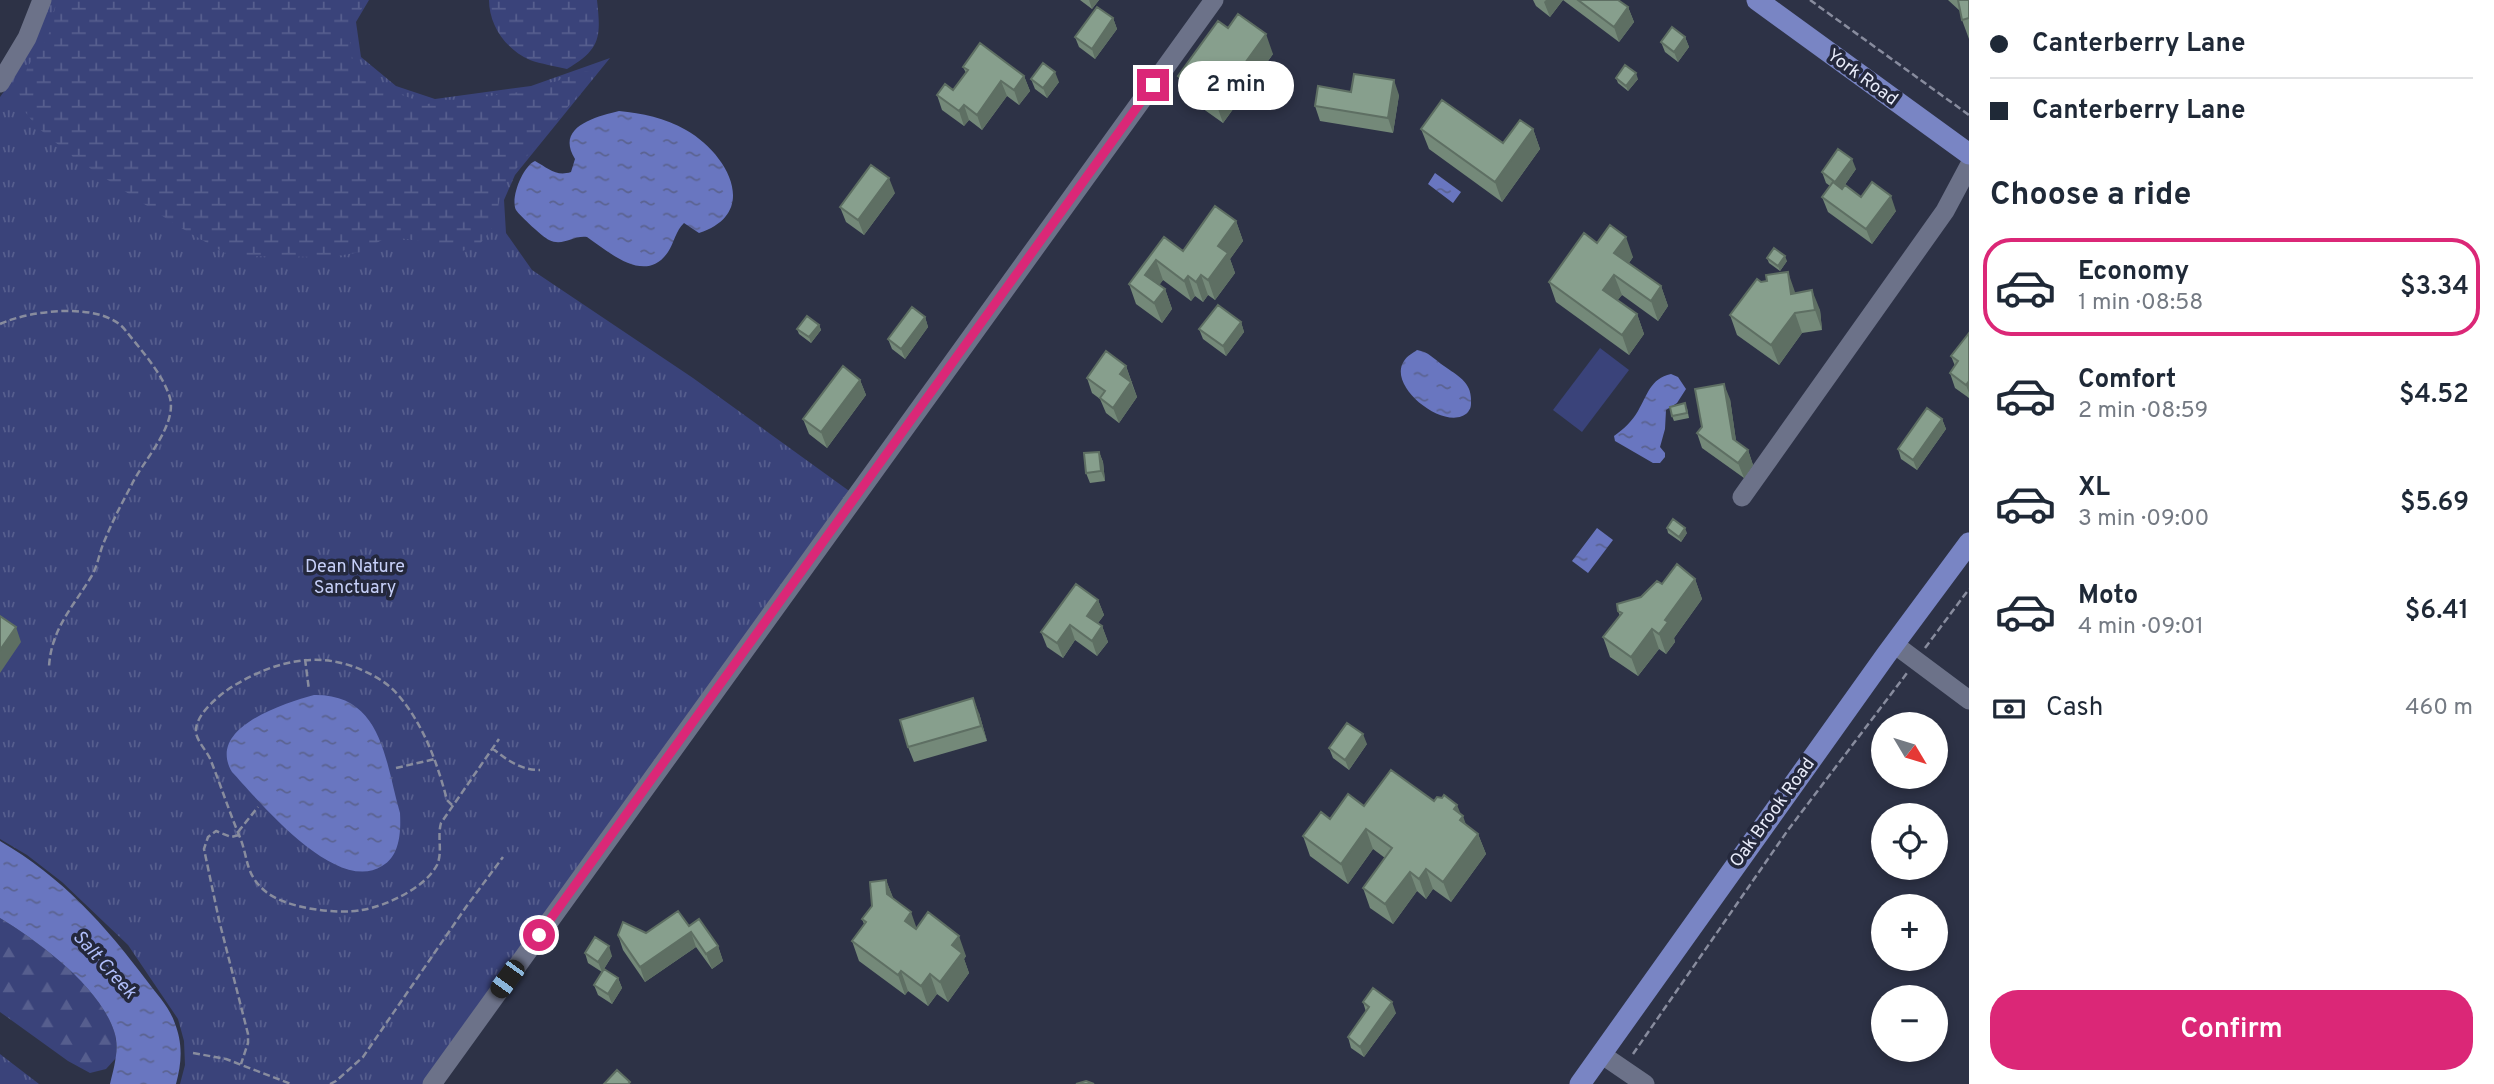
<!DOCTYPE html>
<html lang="en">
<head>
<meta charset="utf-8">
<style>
  :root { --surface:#fff; --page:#f6f6f7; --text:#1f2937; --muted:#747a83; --line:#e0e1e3; --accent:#db2777 }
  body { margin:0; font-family:Overpass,sans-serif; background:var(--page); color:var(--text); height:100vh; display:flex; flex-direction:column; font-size:26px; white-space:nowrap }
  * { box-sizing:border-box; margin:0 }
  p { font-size:23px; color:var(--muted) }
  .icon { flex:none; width:38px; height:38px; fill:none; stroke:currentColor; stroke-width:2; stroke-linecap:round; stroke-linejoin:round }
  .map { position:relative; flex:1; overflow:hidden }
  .side { display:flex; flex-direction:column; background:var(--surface); width:525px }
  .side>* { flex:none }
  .top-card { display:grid; align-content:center; height:154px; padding:0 21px; background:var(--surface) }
  .needle { width:46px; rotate:128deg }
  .fabs { position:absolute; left:1871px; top:712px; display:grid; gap:14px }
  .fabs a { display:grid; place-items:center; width:77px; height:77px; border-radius:50%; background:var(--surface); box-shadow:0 4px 10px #0003; font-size:35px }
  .end { position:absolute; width:32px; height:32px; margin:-16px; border:9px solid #db2777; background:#fff; box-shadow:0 0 0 4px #fff }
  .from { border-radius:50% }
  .bubble { position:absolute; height:49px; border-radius:24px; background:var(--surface); box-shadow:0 4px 10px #0003; font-size:23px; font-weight:600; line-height:49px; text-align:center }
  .car { position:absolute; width:21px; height:42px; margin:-21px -10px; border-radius:9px; box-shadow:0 0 5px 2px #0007; background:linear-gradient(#222 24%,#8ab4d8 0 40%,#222 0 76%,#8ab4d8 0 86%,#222 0) }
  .top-card b { display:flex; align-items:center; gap:24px; height:66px; font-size:26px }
  .top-card b+b { border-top:2px solid var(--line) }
  .top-card i { width:18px; height:18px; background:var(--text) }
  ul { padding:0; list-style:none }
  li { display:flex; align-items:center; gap:21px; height:98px; margin:0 14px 10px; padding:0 7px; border:4px solid transparent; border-radius:28px }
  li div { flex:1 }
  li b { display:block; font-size:26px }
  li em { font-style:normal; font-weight:600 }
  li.current { border-color:var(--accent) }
  li>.icon { width:63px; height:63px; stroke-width:1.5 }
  h2 { padding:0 21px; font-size:32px; line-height:84px }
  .pay { display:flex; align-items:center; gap:18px; height:77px; padding:0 21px; font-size:26px }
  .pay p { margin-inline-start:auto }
  .cta { display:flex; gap:14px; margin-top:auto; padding:14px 21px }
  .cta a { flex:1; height:80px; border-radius:28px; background:var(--accent); color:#fff; font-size:28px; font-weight:600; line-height:80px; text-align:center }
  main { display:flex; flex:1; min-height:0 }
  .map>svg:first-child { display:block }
  .grass { fill:url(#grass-tufts) }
  .forest { fill:url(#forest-firs) }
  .wetland { fill:url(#wetland-marsh) }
  .pitch { fill:#3a437a }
  .water { fill:url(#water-ripples) }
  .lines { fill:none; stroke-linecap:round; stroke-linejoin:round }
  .path { stroke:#888c9e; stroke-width:2.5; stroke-dasharray:7 3.5; stroke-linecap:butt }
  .minor { stroke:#6c7289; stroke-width:19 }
  .major { stroke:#7985c4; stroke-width:21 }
  .wall { fill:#748979 }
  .shaded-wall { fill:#5e6f63 }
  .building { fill:#879f8d; stroke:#5e6f63; stroke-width:2 }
  .route { stroke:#db2777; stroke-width:9 }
  .labels { text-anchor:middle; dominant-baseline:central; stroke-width:7; stroke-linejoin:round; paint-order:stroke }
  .street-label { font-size:18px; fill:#e8ebf9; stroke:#24283c }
  .park-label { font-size:18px; fill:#c6cff8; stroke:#24283c }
  .water-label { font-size:19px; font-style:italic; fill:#b0befa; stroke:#24283c }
</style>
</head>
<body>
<main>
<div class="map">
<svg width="1969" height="1084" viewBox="0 0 1969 1084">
  <defs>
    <pattern id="grass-tufts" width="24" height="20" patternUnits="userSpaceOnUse" patternTransform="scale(1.75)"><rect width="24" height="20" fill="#3a437a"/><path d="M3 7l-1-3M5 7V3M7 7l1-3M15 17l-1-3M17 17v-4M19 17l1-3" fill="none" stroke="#565e8e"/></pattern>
    <pattern id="forest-firs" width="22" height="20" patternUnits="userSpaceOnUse" patternTransform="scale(1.75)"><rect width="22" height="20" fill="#3a437a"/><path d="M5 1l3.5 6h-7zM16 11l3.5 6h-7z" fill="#565e8e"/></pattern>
    <pattern id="wetland-marsh" width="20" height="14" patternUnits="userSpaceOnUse" patternTransform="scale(1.75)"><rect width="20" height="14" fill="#3a437a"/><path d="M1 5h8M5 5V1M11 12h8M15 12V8" fill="none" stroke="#565e8e"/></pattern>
    <pattern id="water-ripples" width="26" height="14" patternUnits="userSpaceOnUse" patternTransform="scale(1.75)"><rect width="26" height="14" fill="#6976c0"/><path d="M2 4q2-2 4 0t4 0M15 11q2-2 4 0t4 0" fill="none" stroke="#5b6391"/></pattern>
  </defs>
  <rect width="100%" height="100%" fill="#2d3246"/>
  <path class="grass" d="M48,0H369L356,22L361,57L396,86L435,99L531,86L610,58L515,175L504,200L506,233L532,270L693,378L852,493L425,1084H180L185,1065L184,1041L178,1019L128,945L62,882L27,855L0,839V97C23,67 38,37 48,0Z
    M0,1054L39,1084H0Z"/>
  <path class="forest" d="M0,918C39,942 99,986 114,1031C117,1039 116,1049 116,1058L106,1069L90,1073L68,1061L0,1012Z"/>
  <path class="wetland" d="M57,0H366C352,29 346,32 354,65L402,95L427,104L528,91L586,71L592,73L591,79L502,186L495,224L480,244L460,252L426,241L387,237L361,252L331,257L230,256L176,225L73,157L37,127L23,109L19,92L28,66L48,37Z
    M489,0H597C601,37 601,49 567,69C555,66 541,64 530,60C506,50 489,25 489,0Z"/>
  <path class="pitch" d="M1600,348L1629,370L1582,432L1553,410Z"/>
  <path class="water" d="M619,111C642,113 665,118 686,130C727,153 761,213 699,233L684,223C676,230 674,243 668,252C646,285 610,253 587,237C573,235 563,247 549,240C543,237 520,216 516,210C510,198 523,166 535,161C548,168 556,177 571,172L575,159C555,127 595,117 619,111Z
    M1435,173L1461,192L1453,203L1428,184Z
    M1417,350C1429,352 1434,359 1444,366C1458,376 1472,382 1471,402C1471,406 1471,408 1468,412C1448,434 1386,387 1404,361C1407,356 1413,353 1417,350Z
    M1671,374L1678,377L1686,389L1677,403L1666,410L1665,429L1660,447L1665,453V457L1660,463H1653L1615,441L1614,436C1624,429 1632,421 1638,411C1648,394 1650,379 1671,374Z
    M1597,528L1613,540L1588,573L1572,561Z
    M314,695C383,694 385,762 400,813C401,832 400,856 382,866C336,895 260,802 232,772C206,728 282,704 314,695Z
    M0,841C62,877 105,925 147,981C156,993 169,1007 174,1021C183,1043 182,1062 176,1084H110C114,1067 120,1048 114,1031C99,986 39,942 0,918Z"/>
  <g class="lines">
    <path class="path" d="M1810,0L1969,115
      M0,324C30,310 104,301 126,331C141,350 163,374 170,398C177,426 143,461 132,484C122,503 112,522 104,542C99,553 98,566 91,577C73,607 51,629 49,667
      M1925,648L1969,589
      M305,659L309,690
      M492,748C507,760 520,770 540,770
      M396,768L435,759
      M452,805L447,800C437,762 424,726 399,696C389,684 377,677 364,671C317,649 272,662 230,688C217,697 194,716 196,733C198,743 208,752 211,761C221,786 229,811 239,835C249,858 244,873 265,891C284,908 337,915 362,910C386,906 425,888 437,865C443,852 437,837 441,823L499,739
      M238,832L258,807
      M239,835L231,837L216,831L208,837L204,849L219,920L248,1034V1043L241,1064
      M193,1053L226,1059L291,1084
      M1633,1054L1788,830L1907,673
      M330,1084L336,1081L363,1057L466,907L503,857"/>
    <path class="minor" d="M0,83L27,38L42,0
      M1742,497L1945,211L1969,166
      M1894,644L1969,700
      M1601,1054L1645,1084
      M432,1084L1214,0"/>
    <path class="major" d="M1757,0L1969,154
      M1580,1084L1886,655L1969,543"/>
  </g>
  <path class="wall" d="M1080,0H1099L1092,9Z
    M1533,0H1563L1550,17L1536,6Z
    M1563,0H1618L1628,7L1634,22L1619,42Z
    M1948,0H1969V39L1962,20L1960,11Z
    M1113,18L1117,29L1095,59L1079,47L1075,37Z
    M1228,28L1273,54L1223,123L1185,96L1178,76Z
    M1685,37L1689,47L1678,62L1665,52L1661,42Z
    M963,67L1024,76L1030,91L1019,105L1007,96L982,130L969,120L964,126L942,110L937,95L953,90L966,73Z
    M1616,78L1638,79L1628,91L1618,83Z
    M1031,79L1059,82L1047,98L1035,89Z
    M1351,92L1399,95L1393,133L1320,121L1315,106Z
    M1421,129L1503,143L1533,129L1540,149L1502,202L1429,149Z
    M1856,169L1842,189L1896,211L1872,244L1828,212L1822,197L1830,186L1826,183L1822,172Z
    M895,193L864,235L846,222L840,207Z
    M1236,221L1243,241L1230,259L1235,273L1215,300L1208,295L1203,302L1195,296L1191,301L1163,280L1159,285L1165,289L1172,309L1162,323L1136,304L1129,284L1164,237L1183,251Z
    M1597,243L1633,257L1629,263L1661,286L1668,306L1658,321L1622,295L1617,300L1637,314L1644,334L1629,355L1556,302L1549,282Z
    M1767,258L1787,261L1780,271L1769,263Z
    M1761,282L1795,293L1820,310L1822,330L1802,333L1779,365L1737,335L1730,315Z
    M925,317L928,327L905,359L892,349L888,339Z
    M1241,322L1244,332L1226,356L1203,339L1199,329Z
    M819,325L821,330L811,343L799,334L797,329Z
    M1969,333V398L1955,388L1950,373L1955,366L1951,356Z
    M1126,366L1137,397L1119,423L1106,413L1100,399L1092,393L1087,378Z
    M860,380L866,395L827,448L809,434L803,419Z
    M1730,399L1736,441L1748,450L1753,465L1744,478L1702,448L1697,433Z
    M1687,408L1689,418L1674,421L1672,416Z
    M1942,419L1946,429L1917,470L1901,459L1898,449Z
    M1099,452L1103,462L1105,481L1090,483L1086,473Z
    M1667,528L1687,533L1681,542L1668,533Z
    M1695,579L1702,599L1674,638L1675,642L1666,654L1659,649L1638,676L1610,657L1603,637L1620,616L1618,611L1662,584Z
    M1098,600L1104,615L1098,623L1102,626L1108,642L1097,656L1075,640L1063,658L1047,647L1041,632Z
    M979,713L987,741L914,762L908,747Z
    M1367,744L1349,770L1333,758L1329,748Z
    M1434,801L1461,814L1466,825L1478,834L1486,854L1451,902L1433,889L1426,899L1417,891L1393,924L1370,908L1363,888L1385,858L1373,849L1348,884L1310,856L1303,836L1330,819L1364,806Z
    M886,880L893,898L917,928L966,956L964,959L969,973L948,1002L937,994L928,1006L908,991L905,995L859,961L852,941L864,924L862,919L872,906Z
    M689,926L718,946L723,961L712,969L696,947L645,982L623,950L618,935L646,933Z
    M585,953L612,956L602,972L588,963Z
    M618,978L622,988L612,1004L598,995L594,985Z
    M1363,1002L1396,1013L1364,1057L1351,1048L1348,1037L1366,1012Z"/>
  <path class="shaded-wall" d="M1089,0H1099L1092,9Z
    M1546,0H1563L1550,17L1544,2Z
    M1628,7L1634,22L1619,42L1614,27Z
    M1113,18L1117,29L1095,59L1092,49Z
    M1266,34L1273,54L1223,123L1216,103Z
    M1685,37L1689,47L1678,62L1674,52Z
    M1055,72L1059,82L1047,98L1043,88Z
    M1636,73L1638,79L1628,91L1626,86Z
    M1024,76L1030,91L1019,105L1014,90Z
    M1394,80L1399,95L1393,133L1388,118Z
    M1001,81L1007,96L982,130L977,115Z
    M964,105L969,120L964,126L959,111Z
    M1533,129L1540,149L1502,202L1495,182Z
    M1852,159L1856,169L1839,193L1835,182Z
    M889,178L895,193L864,235L858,220Z
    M1891,196L1896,211L1872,244L1866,229Z
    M1236,221L1243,241L1230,259L1235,273L1215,300L1208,280L1218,246Z
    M1626,237L1633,257L1622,273L1614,253Z
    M1785,256L1787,261L1780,271L1778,266Z
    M1156,260L1163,280L1152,295L1145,275Z
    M1788,272L1795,292L1798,314L1791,294Z
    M1201,275L1208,295L1203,302L1196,282Z
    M1614,275L1622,295L1610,310L1603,290Z
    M1188,276L1195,296L1191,301L1184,281Z
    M1661,286L1668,306L1658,321L1651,301Z
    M1165,289L1172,309L1162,323L1154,303Z
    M1812,290L1820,310L1822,330L1815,310Z
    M1795,313L1802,333L1779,365L1771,345Z
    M1637,314L1644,334L1629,355L1622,335Z
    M925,317L928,327L905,359L901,349Z
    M1241,322L1244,332L1226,356L1223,346Z
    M819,325L821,330L811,343L809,337Z
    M1126,366L1131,381L1125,389L1120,374Z
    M860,380L866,395L827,448L821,432Z
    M1969,381V393L1966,385Z
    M1131,382L1137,397L1119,423L1113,408Z
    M1724,384L1730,399L1738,454L1733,439Z
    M1942,419L1946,429L1917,470L1913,460Z
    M1748,450L1753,465L1744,478L1738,463Z
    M1099,452L1103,462L1105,481L1101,471Z
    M1685,528L1687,533L1681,542L1679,537Z
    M1695,579L1702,599L1674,638L1675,642L1666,654L1659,634L1665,620Z
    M1098,600L1104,615L1092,631L1087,616Z
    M1070,625L1075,640L1063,658L1057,643Z
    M1102,626L1108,642L1097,656L1092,641Z
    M16,627L21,642L0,673V650Z
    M1652,629L1659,649L1638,676L1631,657Z
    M973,698L979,713L987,741L981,726Z
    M1363,734L1367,744L1349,770L1345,760Z
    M1457,805L1462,817L1463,816L1470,836L1467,840L1454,809Z
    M1366,829L1373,849L1348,884L1341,864Z
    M1478,834L1486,854L1451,902L1443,882Z
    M1426,869L1433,889L1426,899L1419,879Z
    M1410,872L1417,891L1393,924L1385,904Z
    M886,880L894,900L887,894Z
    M911,912L918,932L905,921Z
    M691,932L696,947L645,982L640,967Z
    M959,936L966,956L964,959L969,973L948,1002L940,982L952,945Z
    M609,946L612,956L602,972L598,962Z
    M718,946L723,961L712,969L706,954Z
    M901,971L908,991L905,995L898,975Z
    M930,974L937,994L928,1006L921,986Z
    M618,978L622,988L612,1004L608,994Z
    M1392,1002L1396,1013L1364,1057L1360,1047Z"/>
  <path class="building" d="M1578,0H1618L1628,7L1614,27Z
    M1958,0H1969V18L1962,20Z
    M1097,7L1113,18L1092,49L1075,37Z
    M1238,14L1266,34L1216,103L1178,76L1218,21L1228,28Z
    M1672,27L1685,37L1674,52L1661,42Z
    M980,43L1024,76L1014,90L1001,81L977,115L964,105L959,111L937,95L945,84L953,90L968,70L963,67Z
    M1043,63L1055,72L1043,88L1031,79Z
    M1625,65L1636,73L1626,86L1616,78Z
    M1354,74L1394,80L1388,118L1315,106L1318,86L1351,92Z
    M1442,100L1503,143L1520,120L1533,129L1495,182L1421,129Z
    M1838,149L1852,159L1835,182L1822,172Z
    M871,165L889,178L858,220L840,207Z
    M1833,182L1842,189L1845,185L1861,197L1872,182L1891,196L1866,229L1822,197Z
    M1215,206L1236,221L1218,246L1228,253L1208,280L1201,275L1196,282L1188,276L1184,281L1156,260L1145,275L1165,289L1154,303L1129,284L1164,237L1183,251Z
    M1610,225L1626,237L1614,253L1661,286L1651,301L1614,275L1603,290L1637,314L1622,335L1549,282L1584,233L1597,243Z
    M1774,248L1785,256L1778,266L1767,258Z
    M1788,272L1791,294L1812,290L1815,310L1795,313L1771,345L1730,315L1757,279L1761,282L1767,281L1766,275Z
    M1218,305L1241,322L1223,346L1199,329Z
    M912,307L925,317L901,349L888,339Z
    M807,316L819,325L809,337L797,329Z
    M1969,333V381L1966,385L1950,373L1958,361L1951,356Z
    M1106,351L1126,366L1120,374L1131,382L1113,408L1100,398L1105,391L1087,378Z
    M843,366L860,380L821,432L803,419Z
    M1724,384L1733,439L1748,450L1738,463L1697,433L1702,427L1695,389Z
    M1685,403L1687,413L1672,416L1670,407Z
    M1927,408L1942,419L1913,460L1898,449Z
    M1099,452L1101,471L1086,473L1084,453Z
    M1673,519L1685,528L1679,537L1667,528Z
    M1677,564L1695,579L1665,620L1668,622L1659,634L1652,629L1631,657L1603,637L1622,613L1618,611L1617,604L1641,597L1657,581L1662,584Z
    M1076,584L1098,600L1087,616L1102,626L1092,641L1070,625L1057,643L1041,632Z
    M0,616L16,627L0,650Z
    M973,698L981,726L908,747L900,720Z
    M1347,723L1363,734L1345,760L1329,748Z
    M1391,770L1434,801L1437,797L1442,798L1444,795L1457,805L1454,809L1463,816L1460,820L1478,834L1443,882L1426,869L1419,879L1410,872L1385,904L1363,888L1392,848L1366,829L1341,864L1303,836L1321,812L1330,819L1348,794L1364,806Z
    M886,880L887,894L911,912L905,921L916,929L928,912L959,936L952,945L962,953L940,982L930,974L921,986L901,971L898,975L852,941L866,922L862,919L872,906L870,882Z
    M678,911L689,926L699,919L718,946L706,954L691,932L640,967L618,935L623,922L646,933Z
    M595,937L609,946L598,962L585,953Z
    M604,969L618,978L608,994L594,985Z
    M1373,988L1392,1002L1360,1047L1348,1037L1369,1007L1363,1002Z
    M617,1070L630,1082L628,1084H604Z
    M1086,1081L1094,1084H1076Z"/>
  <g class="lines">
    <path class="route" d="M539,935L1153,85"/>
  </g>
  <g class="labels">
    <g class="street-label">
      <text transform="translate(1862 78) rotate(36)">York Road</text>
      <text transform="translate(1773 813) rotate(-54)">Oak Brook Road</text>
    </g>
    <g class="park-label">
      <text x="355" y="567">Dean Nature<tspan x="355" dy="21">Sanctuary</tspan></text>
    </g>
    <g class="water-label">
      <text transform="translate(104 965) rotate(48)">Salt Creek</text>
    </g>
  </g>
</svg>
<div class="fabs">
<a><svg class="needle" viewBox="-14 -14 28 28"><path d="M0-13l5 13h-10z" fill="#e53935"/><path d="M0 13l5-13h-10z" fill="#747a83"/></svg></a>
<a><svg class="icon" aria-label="locate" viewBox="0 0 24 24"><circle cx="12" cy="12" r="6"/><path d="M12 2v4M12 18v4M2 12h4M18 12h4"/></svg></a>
<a>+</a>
<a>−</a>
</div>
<i class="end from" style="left:539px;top:935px"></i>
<i class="end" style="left:1153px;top:85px"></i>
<div class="bubble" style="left:1178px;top:61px;width:116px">2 min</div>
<i class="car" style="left:507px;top:979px;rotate:216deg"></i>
</div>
<section class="side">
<div class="top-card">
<b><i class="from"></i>Canterberry Lane</b>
<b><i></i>Canterberry Lane</b>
</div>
<h2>Choose a ride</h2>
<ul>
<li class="current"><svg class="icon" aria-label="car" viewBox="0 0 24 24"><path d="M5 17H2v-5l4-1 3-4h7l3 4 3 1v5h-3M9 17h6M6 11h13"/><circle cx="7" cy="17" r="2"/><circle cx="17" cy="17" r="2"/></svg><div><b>Economy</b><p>1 min · 08:58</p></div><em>$3.34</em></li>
<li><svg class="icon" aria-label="car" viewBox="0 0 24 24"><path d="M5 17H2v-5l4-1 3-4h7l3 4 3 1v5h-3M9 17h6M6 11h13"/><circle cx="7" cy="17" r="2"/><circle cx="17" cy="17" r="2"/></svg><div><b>Comfort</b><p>2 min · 08:59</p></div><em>$4.52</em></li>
<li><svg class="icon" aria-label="car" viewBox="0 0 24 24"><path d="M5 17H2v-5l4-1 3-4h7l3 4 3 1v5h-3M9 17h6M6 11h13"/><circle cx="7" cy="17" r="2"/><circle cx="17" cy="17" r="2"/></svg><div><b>XL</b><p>3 min · 09:00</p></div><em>$5.69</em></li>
<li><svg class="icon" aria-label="car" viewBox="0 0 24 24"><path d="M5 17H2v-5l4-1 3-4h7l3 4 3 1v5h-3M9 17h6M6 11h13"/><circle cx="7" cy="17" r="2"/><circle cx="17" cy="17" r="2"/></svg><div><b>Moto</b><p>4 min · 09:01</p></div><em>$6.41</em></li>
</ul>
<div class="pay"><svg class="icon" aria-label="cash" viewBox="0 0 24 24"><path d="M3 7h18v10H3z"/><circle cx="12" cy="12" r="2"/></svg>Cash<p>460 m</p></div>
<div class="cta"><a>Confirm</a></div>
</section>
</main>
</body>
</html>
